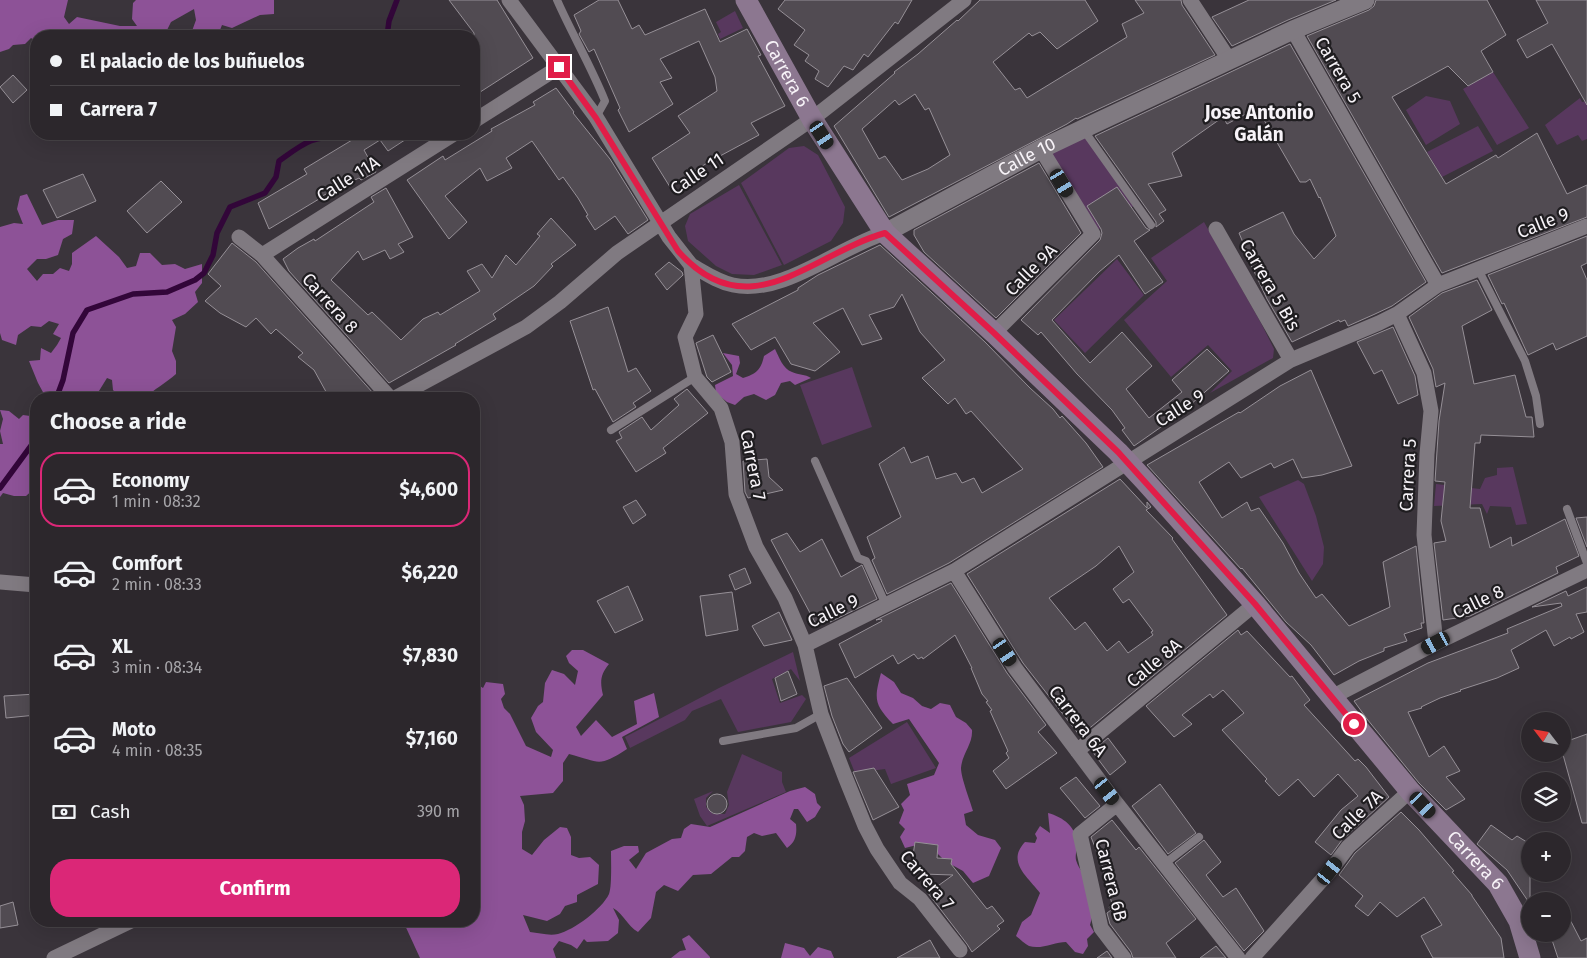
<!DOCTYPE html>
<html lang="en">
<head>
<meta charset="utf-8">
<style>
  :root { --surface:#2c272c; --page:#342f34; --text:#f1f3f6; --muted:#a6a5a9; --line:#484448; --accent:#db2777 }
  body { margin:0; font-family:"Fira Sans",sans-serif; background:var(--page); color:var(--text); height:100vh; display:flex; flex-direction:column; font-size:19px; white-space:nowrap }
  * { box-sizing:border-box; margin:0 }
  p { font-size:16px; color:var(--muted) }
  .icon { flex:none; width:28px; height:28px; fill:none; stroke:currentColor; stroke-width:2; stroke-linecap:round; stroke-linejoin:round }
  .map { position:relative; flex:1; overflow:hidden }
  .side { position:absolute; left:30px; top:392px; width:450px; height:535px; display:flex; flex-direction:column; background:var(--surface); border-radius:20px; box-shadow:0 5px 20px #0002,0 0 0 1px var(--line) }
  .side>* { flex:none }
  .top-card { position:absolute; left:30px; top:30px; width:450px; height:110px; border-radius:20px; box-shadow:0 5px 20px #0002,0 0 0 1px var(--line); display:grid; align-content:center; height:110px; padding:0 20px; background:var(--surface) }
  .needle { width:32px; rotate:301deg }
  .buttons { position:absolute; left:1521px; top:712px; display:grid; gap:10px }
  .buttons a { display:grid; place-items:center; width:50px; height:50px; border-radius:50%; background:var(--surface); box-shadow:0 5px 20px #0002,0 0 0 1px var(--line); font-size:25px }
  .end { position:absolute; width:22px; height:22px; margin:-11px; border:6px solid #e11d48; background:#fff; box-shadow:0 0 0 2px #fff }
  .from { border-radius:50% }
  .car { position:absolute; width:15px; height:30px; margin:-15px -8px; border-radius:6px; box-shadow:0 0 4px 1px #0007; background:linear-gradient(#222 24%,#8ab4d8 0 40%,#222 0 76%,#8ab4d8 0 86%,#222 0) }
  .top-card b { display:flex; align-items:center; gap:18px; height:48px; font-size:19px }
  .top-card b+b { border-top:1px solid var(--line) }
  .top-card i { width:12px; height:12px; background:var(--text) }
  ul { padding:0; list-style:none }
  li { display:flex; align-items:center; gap:15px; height:75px; margin:0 10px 8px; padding:0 10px; border:2px solid transparent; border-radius:20px }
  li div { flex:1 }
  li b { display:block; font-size:19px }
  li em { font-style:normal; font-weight:700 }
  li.active { border-color:var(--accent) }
  li>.icon { width:45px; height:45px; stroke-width:1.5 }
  h2 { padding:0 20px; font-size:22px; line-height:60px }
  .pay { display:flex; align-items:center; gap:12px; height:55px; padding:0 20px; font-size:19px }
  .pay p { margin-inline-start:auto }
  .cta { display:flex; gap:10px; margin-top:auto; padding:10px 20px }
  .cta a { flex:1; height:58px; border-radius:20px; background:var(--accent); color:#fff; font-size:20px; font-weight:700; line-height:58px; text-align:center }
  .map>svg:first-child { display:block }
  .green { fill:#58385e }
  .forest { fill:#8d5297 }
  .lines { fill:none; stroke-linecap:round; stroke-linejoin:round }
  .stream { stroke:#320639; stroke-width:5.5 }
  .building { fill:#514b52; stroke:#969097; fill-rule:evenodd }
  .service { stroke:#807a81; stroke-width:8 }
  .minor { stroke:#807a81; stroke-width:15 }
  .tertiary { stroke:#807a81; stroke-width:19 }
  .secondary { stroke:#8c7790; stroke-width:21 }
  .route { stroke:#e11d48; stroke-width:6 }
  .labels { text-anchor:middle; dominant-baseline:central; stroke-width:4.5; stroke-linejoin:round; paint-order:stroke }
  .street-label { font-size:18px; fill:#f7f3f8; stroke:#1f1d20 }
  .neighbourhood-label { font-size:19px; font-weight:bold; fill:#f7f3f8; stroke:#1f1d20 }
</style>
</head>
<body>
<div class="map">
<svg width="1587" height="958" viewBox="0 0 1587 958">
  <rect width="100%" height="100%" fill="#3a343b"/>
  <path class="green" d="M735,11L743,28L720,39L718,34L721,32L716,22Z
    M1493,72L1529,128L1497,145L1463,89Z
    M1426,96L1450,101L1460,124L1426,145L1406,110Z
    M1580,98L1582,102L1587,101V139L1582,141L1578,135L1557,145L1545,125Z
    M1478,126L1493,151L1442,177L1427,152Z
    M1086,136L1135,205L1096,231L1048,155Z
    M804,146L818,155L845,207L843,223L831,241L784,265L741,183L789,148Z
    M739,185L782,265L754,275L732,274L716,266L688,241L685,226L690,214Z
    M1204,222L1261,323L1274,349L1273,358L1210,393L1232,371L1208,345L1171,377L1124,320L1167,281L1151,258Z
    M1117,259L1144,295L1085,353L1054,320Z
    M852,367L872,427L822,445L800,385Z
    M1513,467L1527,524L1516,525L1511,507L1490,506L1487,514L1482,504L1434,506L1436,484L1480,489L1485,478L1497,475V468Z
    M1298,480L1304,484L1316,516L1324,547L1323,564L1312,581L1259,497Z
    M793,652L800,681L791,669L772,679L780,703L802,695L806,699L791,722L738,732L721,699L692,711L685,720L630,748L625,737L719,688Z
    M907,722L936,768L891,784L885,769L855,773L849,758Z
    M742,754L782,772V782L786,792L707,826L700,816L694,799L713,791L706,798V807L713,814H725L729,805L727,792Z"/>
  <path class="forest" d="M0,0H68L64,17L69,24L77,17L120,26H137L132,19L133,3L136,0H274V14L260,15L232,28L222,25L218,35C207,37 201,37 192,31L196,20L194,9L171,22L164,36H93L83,32L68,33L64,36H36V41L31,38L25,44L13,45L9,49L0,52Z
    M27,194L42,225L58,220H74L72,234L63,239L58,255L46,259H37L27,269L37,281L43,274H53L60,268L69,271L72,264V253L96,236L119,257L127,268L136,266L140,253H150L162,265L175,264L185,269L202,264V283L195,292L198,302L185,314L172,320L176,327L172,351L176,361V374C166,383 154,389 144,399L134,394L125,399H121L113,390L112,380L107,378L94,399H43L44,394L38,383L29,361L40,360L41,348L51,353L57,345L61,338L53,334L59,324L49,321L41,327L31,326L18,335L16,345L2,340L0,333V227L14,223L23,224L17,209L20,196Z
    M775,349C779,357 783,369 792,372C799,375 805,374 811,378L795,385L790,381L781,383L775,395L766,400L754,394L744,397L735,405L727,402L716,393L715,385L733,376L732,365L723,353L739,356L740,363L736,374L743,378C756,374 761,370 764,356Z
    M0,410L9,411L19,419L23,415L30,416L36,411V487L26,496H14L3,493L0,497V444H3L0,431L3,419Z
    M572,650H583L609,664C600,675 600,682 603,695L576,727L581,736L596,720L612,737L637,724L634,701L654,693L659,717L622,737L627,749C598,768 600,762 569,754L563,763V781L553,793L520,796L524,805L525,821L522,832V849L532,855L544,840L560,827L567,828L571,837V855L579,858L590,857L599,865L598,884L577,895V902L565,906L560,914L547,921L523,915L530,932C539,933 549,936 558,934C574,930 602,909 609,894C612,887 611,860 611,851L624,846H638L639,852L629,860L636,869L646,853L672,839L681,838L684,829L691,824L710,827L790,791L805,787L815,794L817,803L821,807L815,817L807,822L798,809H794L790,819L796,824C797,834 796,842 787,848L776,833L762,836L754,833L747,837L745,851L739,857H732L711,874L693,875L678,891L664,885L656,892L651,918L638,932C627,926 624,914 613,908L619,920L618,933L608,941L587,942L584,939L577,949L571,945L559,941L553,949L556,958H420L403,921H474V682L483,688L486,682L503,684L505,694L501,699L504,708L510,714L526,746L551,757L553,750L536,732L531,718L538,706L543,702L545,683L552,670L564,674L575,685L578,671L569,663L566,656Z
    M881,673L894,682L901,693L913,698L922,706L931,709L940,703L950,705L956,717L966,723L972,730C973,744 962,754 961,768C961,778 970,800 973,811L964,814L966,825L978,835L995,840L1001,848L989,876L973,883L963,871L945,861L936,852L921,844L905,848L900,837L905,829L899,823L904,810L901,804L910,795L907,784L934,775L939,763L909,719L893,724C874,704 874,699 881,673Z
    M1048,813C1063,817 1077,827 1077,845C1077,850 1075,855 1076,860C1079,871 1087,876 1090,883C1094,896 1094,912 1090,925L1094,932L1087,939L1088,946L1083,954L1075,952L1066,942C1055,942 1041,950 1029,946C1025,944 1020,939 1016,936L1022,922L1031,915L1040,893C1028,877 1006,862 1025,842L1035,843L1037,838L1035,834L1040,826L1050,833Z
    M689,935L710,957V958H671L680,951L686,950L682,939Z
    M785,943L804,948L810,956L818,947L831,951L834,958H781Z"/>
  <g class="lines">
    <path class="stream" d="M387,36L389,21L397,0
      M56,399L63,380L73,333L87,310L133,294L167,292L195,280L204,273L213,255L217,233L230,207L265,193L276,177L279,161C303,144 312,135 344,137L347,134
      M0,488L36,439"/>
  </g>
  <path class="building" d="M449,0H497L533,58L474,96V33Z
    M599,0H618L632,29L639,25L645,35L705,9L720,42L747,29L761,55L758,56L785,106L751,123L759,135L707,163L670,187L652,158L690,133L678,116L717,91L715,77L699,41L660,59L672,78L660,82L673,104L629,132L618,110L620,108L594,49L589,52L579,34L581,31L574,15Z
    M785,0H912L898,24L895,22L868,57L864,54L853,70L844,66L828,87L815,79L819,71L805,61L809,55L794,45L805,30L778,9Z
    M980,0H1085L1098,21L1057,49L1040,32L1032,36L1029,33L993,62L1015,90L1020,88L1027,98L1127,37L1122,24L1144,13L1135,0H1181L1182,5L1215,55L1077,119L1076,118L1067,124L889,217L834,126L895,73L894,72L918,54L957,20L958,21ZM915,94L925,110L929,108L950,155L928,169L902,180L885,156L879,159L862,129L895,100L899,105Z
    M1249,0H1336L1288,20L1232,46L1212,17Z
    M1376,0H1487L1506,35L1481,51L1493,72L1468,86L1448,66L1392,97L1446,184L1496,155L1498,158L1537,133L1567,194L1587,185V217L1442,273L1307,36L1369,10L1374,6Z
    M1536,0H1587V105L1552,44L1527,58L1517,40L1548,23Z
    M1290,44L1426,282L1392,306L1375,314L1348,326L1345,320L1340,322L1339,320L1292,342L1267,299L1245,252H1247L1239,233L1283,212L1294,234L1314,259L1336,236L1320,197L1319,198L1310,179L1306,182H1300L1257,108L1227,124L1223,117L1172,153L1182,176L1148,184L1166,210L1159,214L1164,221L1156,227V222L1095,136Z
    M13,75L27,90L13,103L0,87Z
    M556,88L574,112L573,113L610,159L648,220L628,234L615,216L595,230L586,216L588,215L578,198L563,177L559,180L532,141L506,158L512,168L487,181L480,168L445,196L467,222L449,239L407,180L443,156L445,160L492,131L491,129L535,105L533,102Z
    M362,134H414L388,151L380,140L364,150L376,172L361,180L359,178L318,198L319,199L269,229L258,203L307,174L304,169Z
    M1039,163L1081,233L996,318L924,252L914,235V230Z
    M83,174L96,201L57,218L43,190Z
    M161,181L182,202L147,233L127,211Z
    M1117,187L1146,228L1150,230L1134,241L1163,282L1145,294L1119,255L1099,272L1052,320L1090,363L1122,332L1152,366L1126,389L1149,418L1182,392L1172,380L1207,349L1229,371L1190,405L1191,406L1134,446L1122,430L1125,428L1112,410L1077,374L1041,332L1038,335L1021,320L1100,240L1102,233L1101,229L1087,206Z
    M386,188L413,237L398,244L404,252L390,259L385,250L363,260L358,251L331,280L368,315L372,312L401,340L423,319L438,312L440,315L480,291L467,271L482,264L492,278L506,255L516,265L540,236L537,234L551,218L576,245L551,264L553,266L534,286L493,314L496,319L455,344L456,345L389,383L289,271L283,259L298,248L314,239L315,241L374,202L371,197Z
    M1587,236V263L1581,266L1587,280V336L1556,350L1553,343L1528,355L1504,303L1502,304L1488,275Z
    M232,243L256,262L373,393L364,399H330L314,370L298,357L303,353L276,329L271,334L256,318L246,327L220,313L205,301L221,286L208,274Z
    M880,245L985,342L1030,388L1053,409L1060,418L1062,416L1086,443L1103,467L949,563L887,594L872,560L875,558L867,537L901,517L879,464L904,447L911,463L928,456L936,479L956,473L962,483L974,478L982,493L1023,469L971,411L966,414L955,398L948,404L922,378L945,360L920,332L902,294L894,307L869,315L882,339L862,345L843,308L813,323L840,352L815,371L791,364L775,337L751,350L732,324L798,290V288L818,275Z
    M669,262L682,272L683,275L667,290L655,274Z
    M1477,280L1492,310L1462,326L1474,384L1515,375L1526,417H1532L1534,437L1481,435L1480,443H1475L1470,508H1480L1490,548L1511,537L1512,546L1565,519L1579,556L1556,567L1558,573L1470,616L1443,620L1434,543L1446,541L1441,521L1445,482L1435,481L1439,421L1445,383L1436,387L1433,369L1409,317L1442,293Z
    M608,307L628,372L636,368L651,391L633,403L636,407L613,422L595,389L593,390L570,321Z
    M1393,327L1415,376L1418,395L1398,404L1382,370L1374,374L1357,342Z
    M713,335L731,372L712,382L707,377L696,343Z
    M1311,370L1352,466L1322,475L1302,478L1293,459L1274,468L1271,463L1241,478L1229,462L1199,482L1222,518L1247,502L1251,511L1259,508L1283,543L1299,573L1316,598L1322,594L1349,626L1390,607L1383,562L1416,546L1424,623H1421L1422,628L1404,634L1407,641L1384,648V651L1359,661L1334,675L1311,645L1286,622L1242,568L1241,569L1147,465L1239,412L1240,413L1280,386Z
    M687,389L708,413L663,448L666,453L636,472L616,441L622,438L619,432L642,417L651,430L679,405L674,399Z
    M767,459L769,477L783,490L748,498L745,492L743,461Z
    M1120,479L1147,508V502L1151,507L1146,510L1173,538L1172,539L1227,615L1080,736L1023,663L967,574ZM1119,546L1134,572L1113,589L1123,603L1129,599L1153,631L1151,632L1153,635L1128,653L1119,641L1107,651L1085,622L1075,630L1049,598L1096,566Z
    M636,500L646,515L633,524L623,507Z
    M1587,517V547L1576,518Z
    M787,533L800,552L822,539L841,577L862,565L877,599L830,622L829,621L817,626L771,540Z
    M745,568L751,583L735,590L729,575Z
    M951,583L1007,673L1046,725L1038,732L1057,753L1006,789L993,771L1009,758L1006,753L1008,751L990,711L992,710L986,702L988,701L982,694L971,668H972L955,635L923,659L922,657L918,659L914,654L898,664L893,655L855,678L839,644L882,621L881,619L876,620Z
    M628,586L643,620L615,633L597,601Z
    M1587,587V612L1576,614L1584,632L1571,639L1570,637L1554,646L1546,630L1511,650L1519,668L1497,678L1460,690L1461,691L1440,698L1421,707L1422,708L1408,712L1429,757L1444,746L1460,771L1446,777L1465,799L1446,810L1419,783L1367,719L1354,701L1428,663L1508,633L1507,629L1562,606L1561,603L1532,607L1566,591L1568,596Z
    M732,592L738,630L706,636L700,596Z
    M779,612L792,640L764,646L752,626Z
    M1238,630L1241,635L1247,631L1290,677L1292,676L1310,700L1304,705L1355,761L1358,759L1366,767L1389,797L1342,840L1331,855L1315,842L1341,810L1358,796L1338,774L1314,797L1298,779L1279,796L1265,781L1267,779L1222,730L1244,713L1223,690L1213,698L1210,694L1182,715L1192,724L1174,737L1146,706Z
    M788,671L797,694L781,701L775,678Z
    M847,678L882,728L849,752L843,744L832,716L824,686Z
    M36,694V715L6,718L4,696Z
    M1587,734V823H1582L1562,751V743Z
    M1108,738L1126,762L1110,775L1092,751Z
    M874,768L899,807L873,820L853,772Z
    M1076,777L1100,806L1085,818L1060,788Z
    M1160,784L1196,833L1168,854L1132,806Z
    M707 804a10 10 0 1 1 20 0a10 10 0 1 1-20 0Z
    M1401,812L1419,830L1454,871L1452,872L1472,895V896L1501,938L1504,958H1433L1421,936L1442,925L1424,897L1397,917L1380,902L1368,916L1355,906L1363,896L1339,875L1355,853Z
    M1112,820L1136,850L1139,847L1196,919L1166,943L1176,958H1133L1131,952L1110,924L1107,913L1111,910L1109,907L1112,904L1102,865L1091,837Z
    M1491,825L1512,840L1517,836L1530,844V904L1507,870L1477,844Z
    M1204,840L1221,862L1206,875L1223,897L1236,888L1264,931L1244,951L1175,863Z
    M915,842L938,845L937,858L952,859L951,864L987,909L992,906L1004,921L997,926L1000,929L972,952L967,944L928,893L953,875L922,874V871L911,869Z
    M13,902L18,925L0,928V906Z
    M1562,904L1581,941L1587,938V958H1558L1550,934H1562Z
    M930,940L940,958H897Z
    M1216,946L1226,958H1200Z
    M1107,951L1112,958H1097Z"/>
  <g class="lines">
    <path class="service" d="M557,0C572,34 591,66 605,101L596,117
      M1083,129L1151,225
      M1478,269L1525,361L1536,396L1540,424
      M611,430L695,377
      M815,461L858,558L866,561L886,605
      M1567,509L1587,563
      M723,741L796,728L821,714
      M1164,864L1199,837"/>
    <path class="minor" d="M509,0L596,117L669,237L691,265L696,314L685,337L695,377L721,408L732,442L736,494L756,547L785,598L805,645L821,714L846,779L865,826L877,849L900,883L920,899L960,950
      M1190,0L1230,61
      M1293,30L1438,285
      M474,121L559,67
      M1216,229L1291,360
      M239,237L262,255L391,399
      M262,255L454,134
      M691,265C705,273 718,282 733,285C782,296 839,247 885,233
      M1397,314L1424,373L1431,411L1427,454L1424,535L1436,643
      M994,333L1093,234L1041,149
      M393,399L526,327L560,302L617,253L812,119L964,0
      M954,571L1015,668L1117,804L1238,958
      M0,582L36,585
      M805,645L954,571L1291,360L1379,323L1397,314L1438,285L1587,226
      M1332,697L1436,643L1587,570
      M1077,751L1255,604
      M1117,804L1080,834L1101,928L1124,958
      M54,958L131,921
      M1252,958L1330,871L1348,847L1410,791"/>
    <path class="tertiary" id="s1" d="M885,233L1041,149L1083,129L1293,30L1365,0"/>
    <path class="secondary" id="s2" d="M746,0L812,119L885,233L994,333L1118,452L1145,481L1255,604L1410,791L1498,884L1519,921L1530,958"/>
  </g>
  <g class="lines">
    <path class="route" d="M559,67L596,118L678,251C749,331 811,254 885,233L994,333L1118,452L1255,604L1354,724"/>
  </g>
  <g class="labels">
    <g class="street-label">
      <text transform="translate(1338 70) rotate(60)">Carrera 5</text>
      <text stroke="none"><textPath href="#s2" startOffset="84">Carrera 6</textPath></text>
      <text stroke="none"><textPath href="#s1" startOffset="161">Calle 10</textPath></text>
      <text transform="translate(697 174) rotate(-34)">Calle 11</text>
      <text transform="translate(348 179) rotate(-32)">Calle 11A</text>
      <text transform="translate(1543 223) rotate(-22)">Calle 9</text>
      <text transform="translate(1031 270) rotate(-45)">Calle 9A</text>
      <text transform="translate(1270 285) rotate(60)">Carrera 5 Bis</text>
      <text transform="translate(330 303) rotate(48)">Carrera 8</text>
      <text transform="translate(1180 408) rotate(-32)">Calle 9</text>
      <text transform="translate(753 465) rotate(79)">Carrera 7</text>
      <text transform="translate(1408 475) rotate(-87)">Carrera 5</text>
      <text transform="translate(1478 602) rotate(-26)">Calle 8</text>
      <text transform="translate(833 611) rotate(-26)">Calle 9</text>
      <text transform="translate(1154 663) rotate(-40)">Calle 8A</text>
      <text transform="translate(1078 721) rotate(53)">Carrera 6A</text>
      <text transform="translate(1357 815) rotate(-44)">Calle 7A</text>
      <text stroke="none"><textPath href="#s2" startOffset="1134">Carrera 6</textPath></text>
      <text transform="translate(927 880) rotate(49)">Carrera 7</text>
      <text transform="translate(1111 880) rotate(76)">Carrera 6B</text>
    </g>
    <g class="neighbourhood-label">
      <text x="1259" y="112">Jose Antonio<tspan x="1259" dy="22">Galán</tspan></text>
    </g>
  </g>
</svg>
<div class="buttons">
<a><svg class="needle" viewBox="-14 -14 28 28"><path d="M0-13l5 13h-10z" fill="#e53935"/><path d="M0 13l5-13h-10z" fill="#a6a5a9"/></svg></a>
<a><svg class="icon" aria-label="layers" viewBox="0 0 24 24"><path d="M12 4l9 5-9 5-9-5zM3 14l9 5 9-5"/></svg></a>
<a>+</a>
<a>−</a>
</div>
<i class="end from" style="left:1354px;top:724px"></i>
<i class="end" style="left:559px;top:67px"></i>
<i class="car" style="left:822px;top:135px;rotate:147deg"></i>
<i class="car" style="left:1062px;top:183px;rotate:149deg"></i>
<i class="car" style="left:1436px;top:643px;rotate:242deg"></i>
<i class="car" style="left:1005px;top:652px;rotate:147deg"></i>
<i class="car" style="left:1107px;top:791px;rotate:143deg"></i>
<i class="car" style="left:1423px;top:805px;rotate:137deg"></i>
<i class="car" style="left:1330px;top:871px;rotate:38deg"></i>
<div class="top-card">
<b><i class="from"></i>El palacio de los buñuelos</b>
<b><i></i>Carrera 7</b>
</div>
<section class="side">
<h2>Choose a ride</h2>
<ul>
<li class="active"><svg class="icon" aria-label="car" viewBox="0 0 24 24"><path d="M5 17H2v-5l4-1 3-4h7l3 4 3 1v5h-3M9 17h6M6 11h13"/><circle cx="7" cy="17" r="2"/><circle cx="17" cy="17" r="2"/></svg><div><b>Economy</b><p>1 min · 08:32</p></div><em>$4,600</em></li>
<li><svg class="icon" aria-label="car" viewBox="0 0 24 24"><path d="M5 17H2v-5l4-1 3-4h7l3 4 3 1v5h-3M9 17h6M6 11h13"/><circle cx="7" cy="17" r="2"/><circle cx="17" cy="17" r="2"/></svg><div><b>Comfort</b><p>2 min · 08:33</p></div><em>$6,220</em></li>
<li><svg class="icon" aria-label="car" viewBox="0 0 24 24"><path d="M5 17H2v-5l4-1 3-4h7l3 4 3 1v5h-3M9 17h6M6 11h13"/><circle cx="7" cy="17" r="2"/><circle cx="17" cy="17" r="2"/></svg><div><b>XL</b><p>3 min · 08:34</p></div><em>$7,830</em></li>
<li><svg class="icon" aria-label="car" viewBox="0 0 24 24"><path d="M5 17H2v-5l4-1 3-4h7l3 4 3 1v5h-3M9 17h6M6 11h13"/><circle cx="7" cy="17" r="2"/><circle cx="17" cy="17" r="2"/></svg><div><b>Moto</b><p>4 min · 08:35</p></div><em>$7,160</em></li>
</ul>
<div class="pay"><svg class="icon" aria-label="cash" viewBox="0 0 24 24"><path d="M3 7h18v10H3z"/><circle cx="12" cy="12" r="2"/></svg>Cash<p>390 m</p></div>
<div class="cta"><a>Confirm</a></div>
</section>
</div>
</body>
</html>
